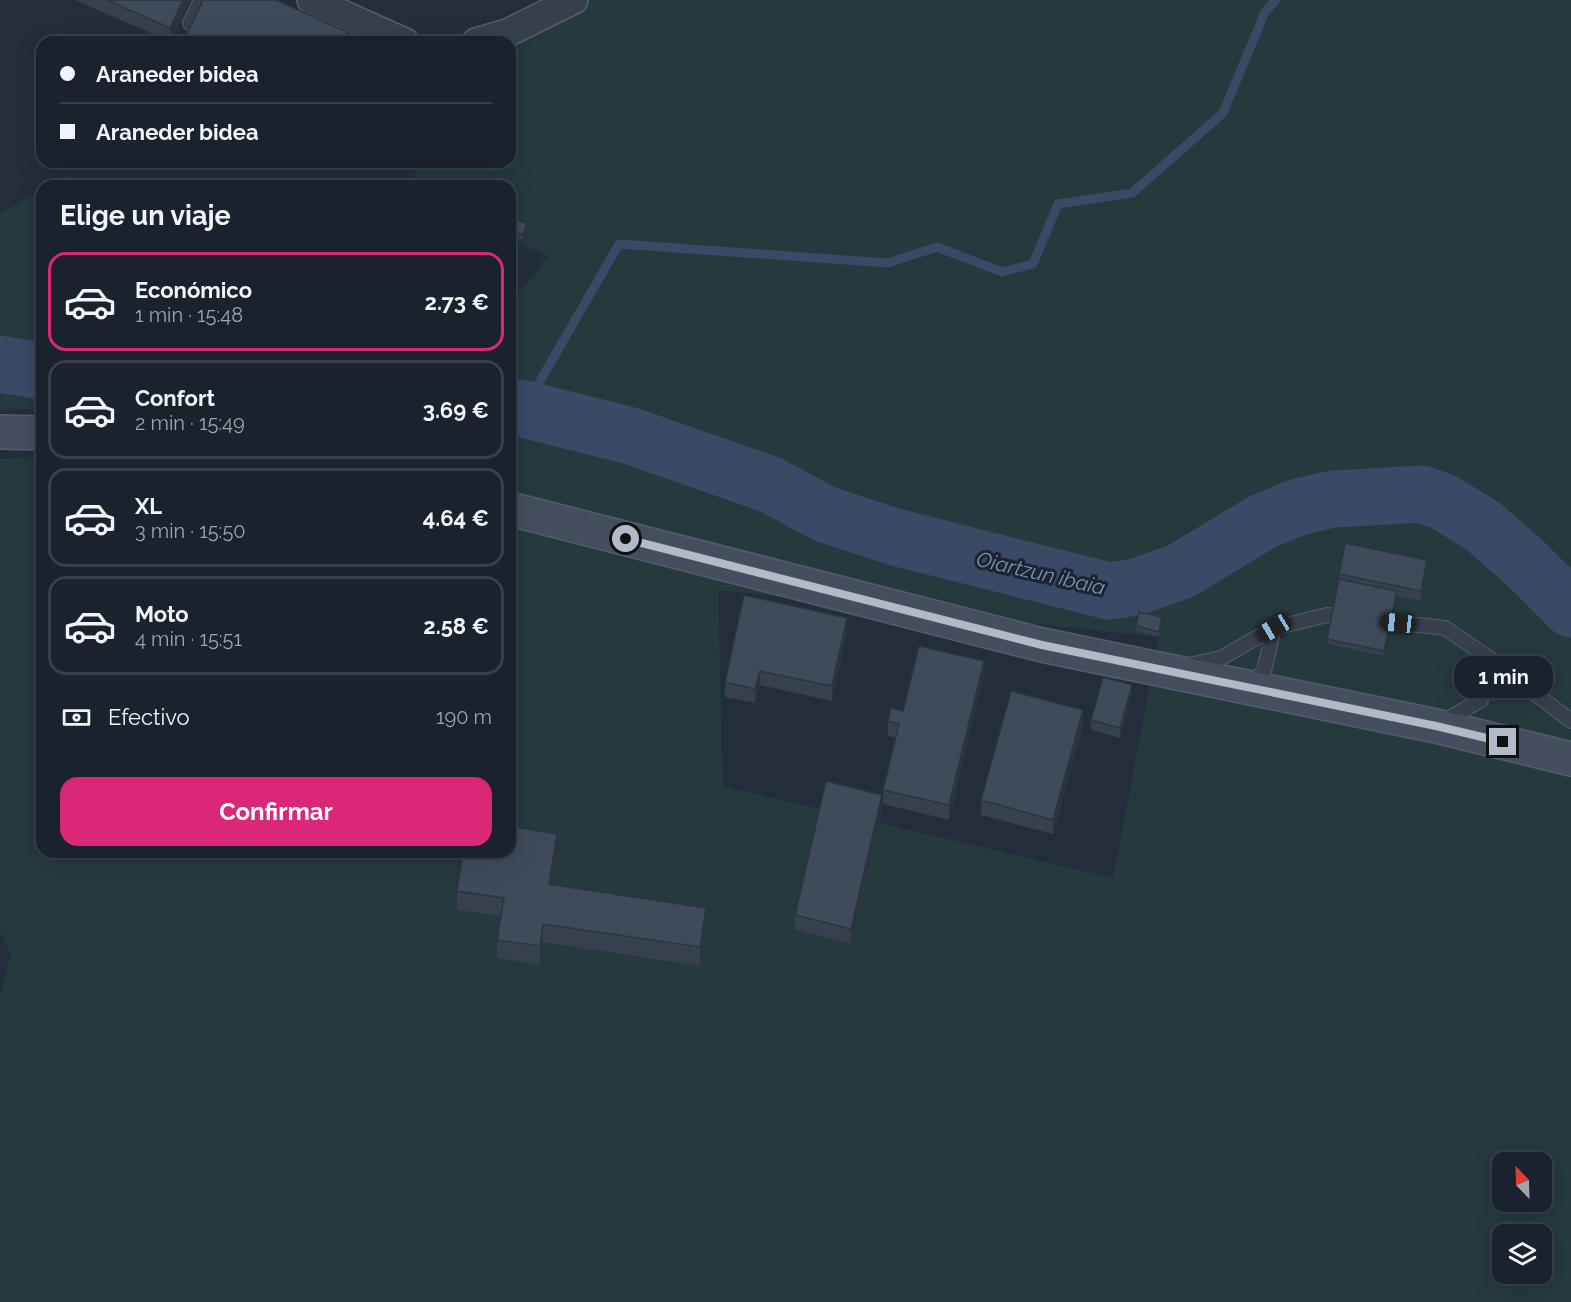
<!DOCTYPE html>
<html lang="es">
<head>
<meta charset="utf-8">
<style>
  :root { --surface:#1a222d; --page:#272f39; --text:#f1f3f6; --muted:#9fa4aa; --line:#383f49; --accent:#db2777 }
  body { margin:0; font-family:Raleway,sans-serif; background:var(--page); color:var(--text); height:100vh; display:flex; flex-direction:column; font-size:22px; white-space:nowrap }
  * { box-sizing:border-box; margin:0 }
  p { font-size:20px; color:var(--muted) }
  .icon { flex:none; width:33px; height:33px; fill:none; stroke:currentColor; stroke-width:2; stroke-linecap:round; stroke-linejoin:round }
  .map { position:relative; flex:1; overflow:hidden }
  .side { position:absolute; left:36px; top:180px; width:480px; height:678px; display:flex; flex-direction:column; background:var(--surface); border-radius:18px; box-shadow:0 6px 24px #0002,0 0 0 2px var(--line) }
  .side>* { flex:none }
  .guide { position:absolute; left:36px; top:36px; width:480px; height:132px; border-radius:18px; box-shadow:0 6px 24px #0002,0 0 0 2px var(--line); display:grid; align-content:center; height:132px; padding:0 24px; background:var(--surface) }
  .needle { width:39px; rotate:337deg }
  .controls { position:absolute; left:1492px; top:1152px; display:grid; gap:12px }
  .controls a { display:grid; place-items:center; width:60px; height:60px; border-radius:12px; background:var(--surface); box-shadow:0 6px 24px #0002,0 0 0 2px var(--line); font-size:30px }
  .end { position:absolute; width:27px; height:27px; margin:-14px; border:8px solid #b2bac8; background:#111; box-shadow:0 0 0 3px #111 }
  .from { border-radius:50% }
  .bubble { position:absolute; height:42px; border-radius:18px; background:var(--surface); box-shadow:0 6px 24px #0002,0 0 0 2px var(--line); font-size:20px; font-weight:700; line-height:42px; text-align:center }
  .car { position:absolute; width:18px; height:36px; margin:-18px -9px; border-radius:8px; box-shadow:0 0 4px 2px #0007; background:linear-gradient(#222 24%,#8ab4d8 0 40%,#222 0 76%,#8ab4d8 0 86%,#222 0) }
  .guide b { display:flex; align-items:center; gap:21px; height:57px; font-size:22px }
  .guide b+b { border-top:2px solid var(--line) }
  .guide i { width:15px; height:15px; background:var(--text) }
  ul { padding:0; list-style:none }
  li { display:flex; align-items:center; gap:18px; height:99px; margin:0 12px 9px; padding:0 12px; border:3px solid var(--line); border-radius:18px }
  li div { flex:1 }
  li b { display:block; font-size:22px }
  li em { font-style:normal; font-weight:700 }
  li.selected { border-color:var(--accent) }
  li>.icon { width:54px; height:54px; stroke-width:1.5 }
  h2 { padding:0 24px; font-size:27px; line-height:72px }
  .pay { display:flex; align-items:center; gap:15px; height:66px; padding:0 24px; font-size:22px }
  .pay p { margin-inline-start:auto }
  .button { display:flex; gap:12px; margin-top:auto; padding:12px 24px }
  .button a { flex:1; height:69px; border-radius:18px; background:var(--accent); color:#fff; font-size:24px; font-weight:700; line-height:69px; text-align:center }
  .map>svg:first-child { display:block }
  .green { fill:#253a3d; fill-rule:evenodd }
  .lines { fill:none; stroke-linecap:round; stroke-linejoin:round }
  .stream { stroke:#384a66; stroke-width:9 }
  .river { stroke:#384a66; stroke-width:57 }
  .lane-casing { stroke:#555d6a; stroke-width:16 }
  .street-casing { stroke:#555d6a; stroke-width:30 }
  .secondary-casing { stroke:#555d6a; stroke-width:36 }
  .lane { stroke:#373f4c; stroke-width:14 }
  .street { stroke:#373f4c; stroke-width:27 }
  .secondary { stroke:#454e5f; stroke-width:33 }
  .wall { fill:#36404e }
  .shaded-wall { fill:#2c3440 }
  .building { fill:#3f4b5b; stroke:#2c3440; stroke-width:1.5 }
  .route { stroke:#b2bac8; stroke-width:8 }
  .labels { text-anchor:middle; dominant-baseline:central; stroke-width:6; stroke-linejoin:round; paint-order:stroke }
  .water-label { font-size:21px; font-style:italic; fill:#7a90b0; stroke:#1c2431 }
</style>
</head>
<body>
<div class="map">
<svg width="1571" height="1302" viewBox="0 0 1571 1302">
  <rect width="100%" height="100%" fill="#232d3c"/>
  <path class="green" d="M548,0H1571V1302H0V998L11,955L0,932V459L42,456V852H510V304L549,256L510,241V186H408L421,162H510V42ZM718,590L1159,637L1113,878L723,786ZM1503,1162H1542V1202H1503ZM1503,1234H1542V1274H1503Z
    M68,176L97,186H49Z
    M42,190V409L0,410V213Z"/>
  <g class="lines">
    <path class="stream" d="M524,409L619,244L888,263L937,247L1002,272L1033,264L1058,204L1132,193L1223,113L1265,12L1276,0"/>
    <path class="river" d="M0,364L42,371
      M510,407L524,409L631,436L771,485L825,514L895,537L1109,591L1136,587L1181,571L1262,522L1298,507L1333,499L1422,494L1444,502L1484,527L1525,563L1571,609"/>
    <g class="lane-casing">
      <path id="lane" d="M190,23L201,0
        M1373,620L1445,628L1486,656L1571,721
        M1189,665L1221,658L1274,628L1327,615L1348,617
        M1249,685L1264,671L1274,628
        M1443,722L1481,700L1486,656"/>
    </g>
    <g class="street-casing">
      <path id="street" d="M311,0L405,42
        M476,42L507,33L574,0"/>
    </g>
    <g class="secondary-casing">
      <path id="secondary" d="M0,432L42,433
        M510,509L1042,645L1436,726L1571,759"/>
    </g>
    <use href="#lane" class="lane"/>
    <use href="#street" class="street"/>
    <use href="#secondary" class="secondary"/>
  </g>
  <path class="wall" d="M75,0H190L171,42Z
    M186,36L369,42H186Z
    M510,217L527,229L523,240L510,235Z
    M1427,570L1421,601L1397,596L1384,656L1327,644V639L1339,579V574Z
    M1162,622L1159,637L1136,631V626Z
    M847,632L832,701L760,685L755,703L725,697V682Z
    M984,675L949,820L883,804V790L896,738L888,736V721L903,711Z
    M1132,694L1120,738L1091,730V720Z
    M1083,725L1053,834L981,815V800Z
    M882,809L851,943L795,930V915Z
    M557,852L552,885L706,926L700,966L543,942L540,965L497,958V940L501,916L457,910V891Z"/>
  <path class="shaded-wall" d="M183,0H190L171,42L170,28Z
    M527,224V229L523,240V235Z
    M1427,560V570L1421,601V591Z
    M1397,591V596L1384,656V651Z
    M847,618V632L832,701V686Z
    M984,661V675L949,820V805Z
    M760,671V685L755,703V689Z
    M1132,685V694L1120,738V728Z
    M1083,710V725L1053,834V820Z
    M882,795V809L851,943V929Z
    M557,834V852L549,903V884Z
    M706,908V926L700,966V947Z
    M543,924V942L540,965V946Z"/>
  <path class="building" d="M107,0H183L170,28Z
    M203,0H276L369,42H200L186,36Z
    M510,217L527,224L523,235L510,230Z
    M1345,543L1427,560L1421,591L1339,574Z
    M1339,579L1397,591L1384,651L1327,639Z
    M744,595L847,618L832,686L760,671L755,689L725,682Z
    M1139,612L1162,617L1159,632L1136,626Z
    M919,646L984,661L949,805L883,790L899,724L888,721L891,708L903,711Z
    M1103,677L1132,685L1120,728L1091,720Z
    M1011,691L1083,710L1053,820L981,800Z
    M826,781L882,795L851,929L795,915Z
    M510,826L557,834L549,884L706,908L700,947L543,924L540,946L497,940L504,898L457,891L463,852H510Z"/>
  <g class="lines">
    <path class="route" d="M626,539L1042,645L1436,726L1503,742"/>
  </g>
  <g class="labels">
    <g class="water-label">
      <text transform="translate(1041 573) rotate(13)">Oiartzun ibaia</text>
    </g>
  </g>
</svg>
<div class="controls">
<a><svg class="needle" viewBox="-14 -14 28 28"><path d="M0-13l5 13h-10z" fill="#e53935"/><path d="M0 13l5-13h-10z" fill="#9fa4aa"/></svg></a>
<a><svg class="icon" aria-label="layers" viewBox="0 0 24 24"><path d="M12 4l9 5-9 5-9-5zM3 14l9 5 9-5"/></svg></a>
</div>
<i class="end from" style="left:626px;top:539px"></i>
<i class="end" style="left:1503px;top:742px"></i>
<div class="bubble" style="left:1454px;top:656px;width:99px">1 min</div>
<i class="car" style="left:1398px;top:623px;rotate:276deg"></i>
<i class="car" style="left:1274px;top:628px;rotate:240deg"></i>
<div class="guide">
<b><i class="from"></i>Araneder bidea</b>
<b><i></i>Araneder bidea</b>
</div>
<section class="side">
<h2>Elige un viaje</h2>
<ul>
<li class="selected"><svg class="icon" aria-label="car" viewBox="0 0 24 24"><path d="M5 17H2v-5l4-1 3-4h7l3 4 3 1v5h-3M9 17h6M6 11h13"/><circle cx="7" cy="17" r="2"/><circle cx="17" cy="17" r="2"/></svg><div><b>Económico</b><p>1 min · 15:48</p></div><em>2.73 €</em></li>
<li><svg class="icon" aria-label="car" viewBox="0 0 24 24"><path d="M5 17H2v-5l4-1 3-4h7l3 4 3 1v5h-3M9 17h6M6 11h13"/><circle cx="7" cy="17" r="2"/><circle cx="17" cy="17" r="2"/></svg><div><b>Confort</b><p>2 min · 15:49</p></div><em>3.69 €</em></li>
<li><svg class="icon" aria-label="car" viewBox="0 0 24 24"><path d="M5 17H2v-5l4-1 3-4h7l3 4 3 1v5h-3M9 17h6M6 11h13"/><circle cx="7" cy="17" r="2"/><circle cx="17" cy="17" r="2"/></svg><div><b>XL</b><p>3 min · 15:50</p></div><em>4.64 €</em></li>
<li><svg class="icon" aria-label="car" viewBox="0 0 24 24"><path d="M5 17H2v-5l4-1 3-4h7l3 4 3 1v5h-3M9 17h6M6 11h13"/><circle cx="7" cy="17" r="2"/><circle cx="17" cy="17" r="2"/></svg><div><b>Moto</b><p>4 min · 15:51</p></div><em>2.58 €</em></li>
</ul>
<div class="pay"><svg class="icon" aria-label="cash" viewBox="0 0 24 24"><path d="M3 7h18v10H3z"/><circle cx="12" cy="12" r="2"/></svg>Efectivo<p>190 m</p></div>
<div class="button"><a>Confirmar</a></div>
</section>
</div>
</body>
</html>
